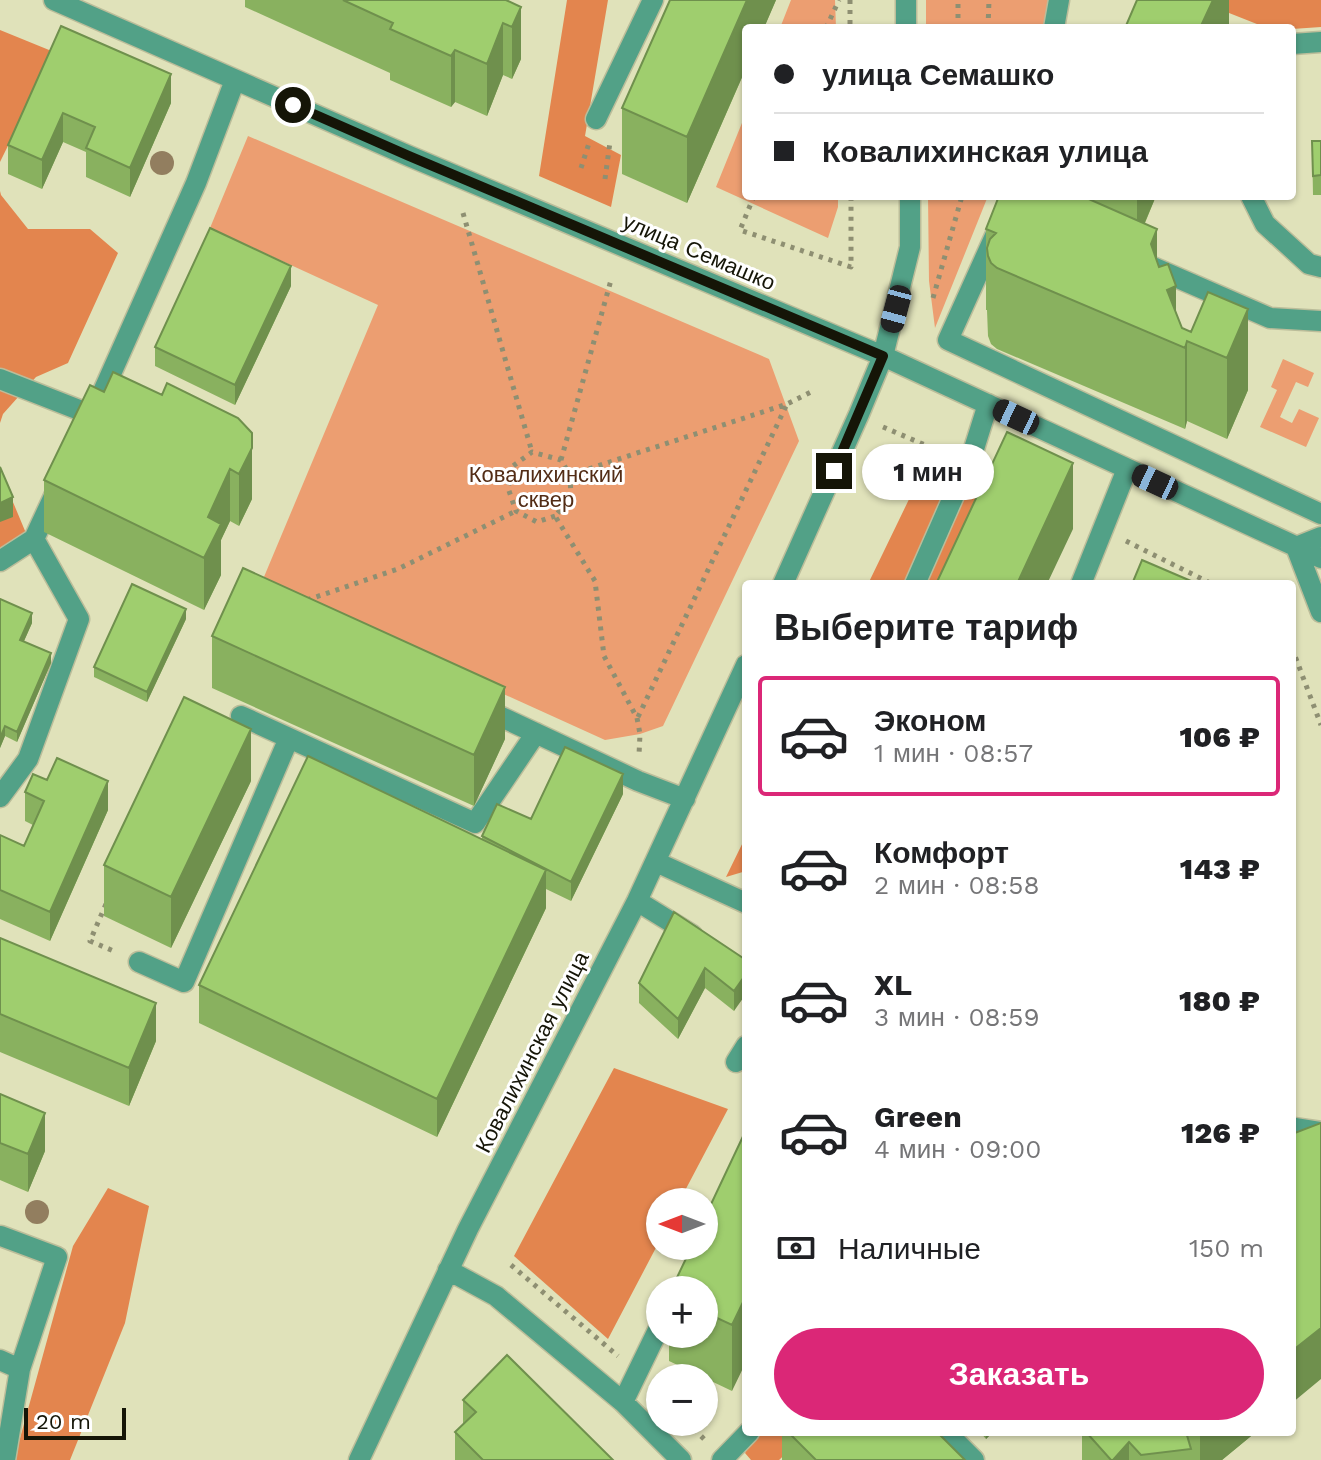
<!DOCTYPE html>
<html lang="ru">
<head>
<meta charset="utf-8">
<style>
  :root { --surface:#fff; --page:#f2f2f2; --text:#202124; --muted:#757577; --line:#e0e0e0; --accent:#db2777 }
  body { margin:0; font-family:"Work Sans",sans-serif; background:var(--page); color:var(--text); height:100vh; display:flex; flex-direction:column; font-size:30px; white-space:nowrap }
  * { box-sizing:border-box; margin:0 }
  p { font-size:26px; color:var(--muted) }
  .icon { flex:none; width:44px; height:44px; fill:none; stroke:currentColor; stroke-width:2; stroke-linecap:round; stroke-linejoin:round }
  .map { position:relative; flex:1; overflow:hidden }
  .details { position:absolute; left:742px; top:580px; width:554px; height:856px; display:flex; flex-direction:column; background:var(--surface); border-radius:8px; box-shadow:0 2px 6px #0004 }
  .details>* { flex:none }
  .guide { position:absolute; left:742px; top:24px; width:554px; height:176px; border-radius:8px; box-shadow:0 2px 6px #0004; display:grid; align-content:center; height:176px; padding:0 32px; background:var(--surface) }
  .needle { width:52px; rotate:270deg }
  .fabs { position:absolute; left:646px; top:1188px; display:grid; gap:16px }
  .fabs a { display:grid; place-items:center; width:72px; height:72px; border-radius:50%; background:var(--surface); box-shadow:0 2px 6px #0004; font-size:40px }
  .scale { position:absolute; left:24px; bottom:20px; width:102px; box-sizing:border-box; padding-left:8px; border:4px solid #151507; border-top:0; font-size:22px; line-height:28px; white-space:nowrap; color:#151507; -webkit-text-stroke:6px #fff; paint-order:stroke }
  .end { position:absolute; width:36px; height:36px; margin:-18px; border:10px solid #151507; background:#fff; box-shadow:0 0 0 4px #fff }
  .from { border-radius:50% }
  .bubble { position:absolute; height:56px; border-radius:28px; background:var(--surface); box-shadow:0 2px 6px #0004; font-size:26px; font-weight:800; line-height:56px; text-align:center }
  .car { position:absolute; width:24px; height:48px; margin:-24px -12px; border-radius:10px; box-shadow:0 0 6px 2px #0007; background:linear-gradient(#222 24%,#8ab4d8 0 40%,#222 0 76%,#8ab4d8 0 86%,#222 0) }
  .guide b { display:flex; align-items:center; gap:28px; height:76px; font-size:30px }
  .guide b+b { border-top:2px solid var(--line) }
  .guide i { width:20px; height:20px; background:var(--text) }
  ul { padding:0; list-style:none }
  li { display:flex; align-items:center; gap:24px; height:120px; margin:0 16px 12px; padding:0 16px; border:4px solid transparent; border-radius:8px }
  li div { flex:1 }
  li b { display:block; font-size:30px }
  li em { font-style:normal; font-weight:800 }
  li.current { border-color:var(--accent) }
  li>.icon { width:72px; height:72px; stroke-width:1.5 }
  h2 { padding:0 32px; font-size:36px; line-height:96px }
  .pay { display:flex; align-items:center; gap:20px; height:88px; padding:0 32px; font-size:30px }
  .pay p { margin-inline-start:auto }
  .button { display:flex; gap:16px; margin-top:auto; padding:16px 32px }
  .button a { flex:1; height:92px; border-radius:48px; background:var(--accent); color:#fff; font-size:32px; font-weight:800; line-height:92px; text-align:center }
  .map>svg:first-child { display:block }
  .green { fill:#ec9e71 }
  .forest { fill:#e3854e }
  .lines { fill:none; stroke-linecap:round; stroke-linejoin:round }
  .minor-casing { stroke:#bbbd9a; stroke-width:23 }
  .path { stroke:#8e8f72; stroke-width:5; stroke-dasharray:4 6; stroke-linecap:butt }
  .minor { stroke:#52a187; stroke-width:20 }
  .tree { fill:#927e5f }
  .wall { fill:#89b15f }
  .shaded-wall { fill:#6f904d }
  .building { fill:#9fce6e; stroke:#6f904d; stroke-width:2 }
  .route { stroke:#151507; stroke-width:10 }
  .labels { text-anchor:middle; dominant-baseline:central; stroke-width:6; stroke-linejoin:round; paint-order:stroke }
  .street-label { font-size:22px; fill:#151507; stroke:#fff }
  .park-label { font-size:22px; fill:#522c15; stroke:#fff }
</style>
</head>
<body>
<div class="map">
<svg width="1321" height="1460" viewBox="0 0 1321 1460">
  <rect width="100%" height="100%" fill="#e0e2ba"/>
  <path class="green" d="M791,0H835L836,28H780Z
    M926,0H1056L1052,28H926Z
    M746,113V196H838V207L828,238L716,187Z
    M248,136L769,359L799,441L663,726L640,734L605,740L261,584L378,305L210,228Z
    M928,196H988L935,328L929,281Z
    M1283,359L1314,373L1308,387L1296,382L1280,417L1292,423L1299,409L1319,418L1306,447L1260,427L1277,390L1271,387Z"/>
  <path class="forest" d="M567,0H608L585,136L621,155L611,207L539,176Z
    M1229,0H1321V27L1292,29V28H1267L1224,11Z
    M0,30L54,52L0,162Z
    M0,191L1,195L28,229H90L118,253L68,363L36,377L3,414L0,423Z
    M929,458L990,488L948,584H868Z
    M0,471L28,538L0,555Z
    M746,836V871L726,877Z
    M614,1068L728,1109L679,1202H660V1240L608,1339L514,1256Z
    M108,1188L149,1206L125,1323L70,1460H16L19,1442L73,1246Z
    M756,1432H809L779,1460H751L745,1453Z"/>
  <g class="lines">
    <g class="minor-casing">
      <path id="minor" d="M54,0L409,156L883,356L1321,558
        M906,0V28
        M1054,28L1059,0
        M1292,44L1321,42
        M596,119L653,0
        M1013,196L948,340L1321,514
        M1251,196L1265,224L1309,264L1321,267
        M1148,265L1270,318L1321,321
        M0,379L92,415
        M93,414L196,183L235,80
        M1321,537L1296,547L1321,612
        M0,561L34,539L55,494
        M783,584L859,414L883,356L910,247V196
        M915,584L973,452L988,404
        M1081,584L1127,469
        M480,707L638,781L685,799
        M241,716L475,823L536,733
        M0,797L28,759L79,619L34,539
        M656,862L746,903
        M637,901L692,935
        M139,962L184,982L289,738
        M736,1062L746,1046
        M1292,1130L1295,1128L1321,1132
        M1,1236L57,1257L20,1369L5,1460
        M448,1270L496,1296L623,1402L681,1460
        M0,1360L20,1369
        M623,1402L660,1326
        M946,1432L974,1460
        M359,1460L468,1229L637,901L746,665
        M722,1460L749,1432"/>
    </g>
    <path class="path" d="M850,0V28
      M826,28L839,0
      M958,28V0
      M988,28L989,0
      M581,168L589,143
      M605,179L610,142
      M754,196L740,230L851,267V196
      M463,213L532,452
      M933,298L962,196
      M883,427L944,453
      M561,460L611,280
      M570,475L787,404L815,390
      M555,516L537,522L516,511L508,488L513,466L532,452L561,460L570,475L571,498L555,516L595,581L604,656L637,718L640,734L639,755
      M1126,541L1212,584
      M307,600L398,569L516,511
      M1292,648L1321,725
      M638,717L787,404
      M106,904L90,941L116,952
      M511,1265L618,1356
      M687,1422L705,1440"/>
    <use href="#minor" class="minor"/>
  </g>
  <g class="tree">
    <circle cx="162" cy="163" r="12"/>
    <circle cx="37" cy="1212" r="12"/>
  </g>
  <path class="wall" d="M245,0H506L521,59L512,79L503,75L487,116L455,102L451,107L390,80V73L245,7Z
    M670,0H776L687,203L622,174V108Z
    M61,26L171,103L130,197L86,177V152L63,142L42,189L8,174V145Z
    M1312,141H1321V195H1313Z
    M1010,196H1156L1145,223L1157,262L1182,328L1191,332L1208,292L1248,390L1227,439L1187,421L1185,429L997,349L991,344L988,336L987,310H986V229Z
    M291,286L235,405L155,366V347Z
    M162,395L238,418L252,499L239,526L230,521L221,540V575L204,610L44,532V480Z
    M0,599L32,623L24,641L51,663L17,742L5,736L0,748Z
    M186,619L147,702L94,677V667Z
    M212,636L505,739L474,806L212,688Z
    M251,781L171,948L104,916V865Z
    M25,792L108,810L50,941L0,919V835L24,846L33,825L25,821Z
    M623,794L571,901L546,889V908L437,1137L199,1023V985L482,840V836L531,819Z
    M0,938L156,1041L129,1106L0,1052Z
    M746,960L734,1011L705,988L678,1039L639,1003V983Z
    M0,1094L45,1151L28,1192L0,1180Z
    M746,1130L732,1391L669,1361V1334H704V1290Z
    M463,1400L613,1460H455V1432L463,1424Z
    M782,1432H937L965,1460H782Z
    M980,1432H993L986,1439Z
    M1082,1432H1256L1222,1460H1082Z"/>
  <path class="shaded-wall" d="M747,0H776L764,28H746V68L687,203V137Z
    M1213,0H1229V28H1200Z
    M521,7V59L512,79V27Z
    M503,23V75L487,116V64Z
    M455,50V102L451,107V56Z
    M171,74V103L130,197V168Z
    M63,113V142L42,189V160Z
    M1137,196H1156L1137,241Z
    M1157,229V309L1151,244Z
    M291,266V286L235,405V385Z
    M1176,286V345L1167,290Z
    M1248,309V390L1227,439V358Z
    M1187,341V421L1185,429V348Z
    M252,448V499L239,526V474Z
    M1073,463V529L1047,584H1017Z
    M230,469V521L221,540V575L204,610V558L208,517Z
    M13,497V517L0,522V503Z
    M186,609V619L147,702V692Z
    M32,613V623L20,650V640Z
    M51,653V663L17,742V732Z
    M505,687V739L474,806V755Z
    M5,726V736L0,748V738Z
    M251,729V781L171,948V897Z
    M623,774V794L571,901V882Z
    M108,781V810L50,941V912Z
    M546,870V908L437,1137V1099Z
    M705,968V988L678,1039V1019Z
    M746,974V994L734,1011V991Z
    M156,1003V1041L129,1106V1068Z
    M45,1113V1151L28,1192V1154Z
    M746,1296V1362L732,1391V1325Z
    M1321,1328V1379L1292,1403V1351Z
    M986,1432H993L986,1439Z
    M1200,1432H1256L1222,1460H1200Z
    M1129,1442V1460H1113Z"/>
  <path class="building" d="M343,0H506L521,7L512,27L503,23L487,64L455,50L451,56L390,29L393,23Z
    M670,0H747L687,137L622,108Z
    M1137,0H1213L1200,28H1125Z
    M61,26L171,74L130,168L86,148L95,127L63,113L42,160L8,145Z
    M1312,141H1321V175L1313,176Z
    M999,196H1082L1157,229L1151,244L1159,267L1168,264L1176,286L1167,290L1182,328L1191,332L1208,292L1248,309L1227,358L1187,341L1185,348L997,268L991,263L988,256L987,248L990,239L996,233L986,229Z
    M210,228L291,266L235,385L155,347Z
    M113,372L162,395L167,383L238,418L252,433V448L239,474L230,469L208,517L221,524L204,558L44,480L90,385L104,392Z
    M1007,432L1073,463L1017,584H936Z
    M0,467L13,497L0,503Z
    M1142,560L1198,584H1132Z
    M243,568L505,687L474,755L212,636Z
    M132,584L186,609L147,692L94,667Z
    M0,599L32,613L20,640L51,653L17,732L5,726L0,738Z
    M184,697L251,729L171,897L104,865Z
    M565,747L623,774L571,882L482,836L497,804L531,819Z
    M308,756L546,870L437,1099L199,985Z
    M57,758L108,781L50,912L0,890V835L24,846L44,801L25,792L33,774L47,780Z
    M674,912L746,960V974L734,991L705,968L678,1019L639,983Z
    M0,938L156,1003L129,1068L0,1014Z
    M0,1094L45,1113L28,1154L0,1143Z
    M1321,1123V1328L1292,1351V1252L1294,1250L1292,1243V1134Z
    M746,1130V1296L732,1325L704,1312V1290H671L692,1246H704V1219Z
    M507,1355L613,1460H483L455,1432L476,1412L463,1400Z
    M788,1432H937L965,1460H816Z
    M1086,1432H1186L1191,1449L1141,1455L1129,1442L1113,1460H1111Z"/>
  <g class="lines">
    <path class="route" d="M293,105L409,156L883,356L834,471"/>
  </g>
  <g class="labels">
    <g class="street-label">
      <text transform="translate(699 252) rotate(23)">улица Семашко</text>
      <text transform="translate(532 1052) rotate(-63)">Ковалихинская улица</text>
    </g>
    <g class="park-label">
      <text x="546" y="474">Ковалихинский<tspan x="546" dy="25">сквер</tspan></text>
    </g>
  </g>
</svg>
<div class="fabs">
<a><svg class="needle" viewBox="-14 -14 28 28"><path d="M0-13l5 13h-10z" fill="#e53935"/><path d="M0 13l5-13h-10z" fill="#757577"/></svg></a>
<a>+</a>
<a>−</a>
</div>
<div class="scale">20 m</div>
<i class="end from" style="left:293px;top:105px"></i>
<i class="end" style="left:834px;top:471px"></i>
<div class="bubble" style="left:862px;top:444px;width:132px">1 мин</div>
<i class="car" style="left:896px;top:309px;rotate:195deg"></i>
<i class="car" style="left:1016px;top:417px;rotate:295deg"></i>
<i class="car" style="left:1155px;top:482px;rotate:295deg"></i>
<div class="guide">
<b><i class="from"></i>улица Семашко</b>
<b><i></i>Ковалихинская улица</b>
</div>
<section class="details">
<h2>Выберите тариф</h2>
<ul>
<li class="current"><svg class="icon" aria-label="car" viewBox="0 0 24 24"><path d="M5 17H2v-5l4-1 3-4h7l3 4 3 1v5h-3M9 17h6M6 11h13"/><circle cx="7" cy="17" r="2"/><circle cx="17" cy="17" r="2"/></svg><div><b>Эконом</b><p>1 мин · 08:57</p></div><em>106 ₽</em></li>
<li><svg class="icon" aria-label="car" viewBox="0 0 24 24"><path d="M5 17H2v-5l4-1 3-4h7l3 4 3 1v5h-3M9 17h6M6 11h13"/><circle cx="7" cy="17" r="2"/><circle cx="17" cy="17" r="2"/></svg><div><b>Комфорт</b><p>2 мин · 08:58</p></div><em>143 ₽</em></li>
<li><svg class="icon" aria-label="car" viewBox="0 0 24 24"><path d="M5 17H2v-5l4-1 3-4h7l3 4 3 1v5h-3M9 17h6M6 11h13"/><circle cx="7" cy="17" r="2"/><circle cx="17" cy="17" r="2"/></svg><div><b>XL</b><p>3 мин · 08:59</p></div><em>180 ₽</em></li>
<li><svg class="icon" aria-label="car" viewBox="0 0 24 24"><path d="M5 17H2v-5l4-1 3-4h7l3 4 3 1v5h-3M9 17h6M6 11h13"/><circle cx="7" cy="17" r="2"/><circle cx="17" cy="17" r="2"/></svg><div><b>Green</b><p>4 мин · 09:00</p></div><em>126 ₽</em></li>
</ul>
<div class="pay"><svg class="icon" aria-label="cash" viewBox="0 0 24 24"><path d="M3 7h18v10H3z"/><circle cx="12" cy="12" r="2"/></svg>Наличные<p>150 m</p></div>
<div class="button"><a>Заказать</a></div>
</section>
</div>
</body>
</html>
